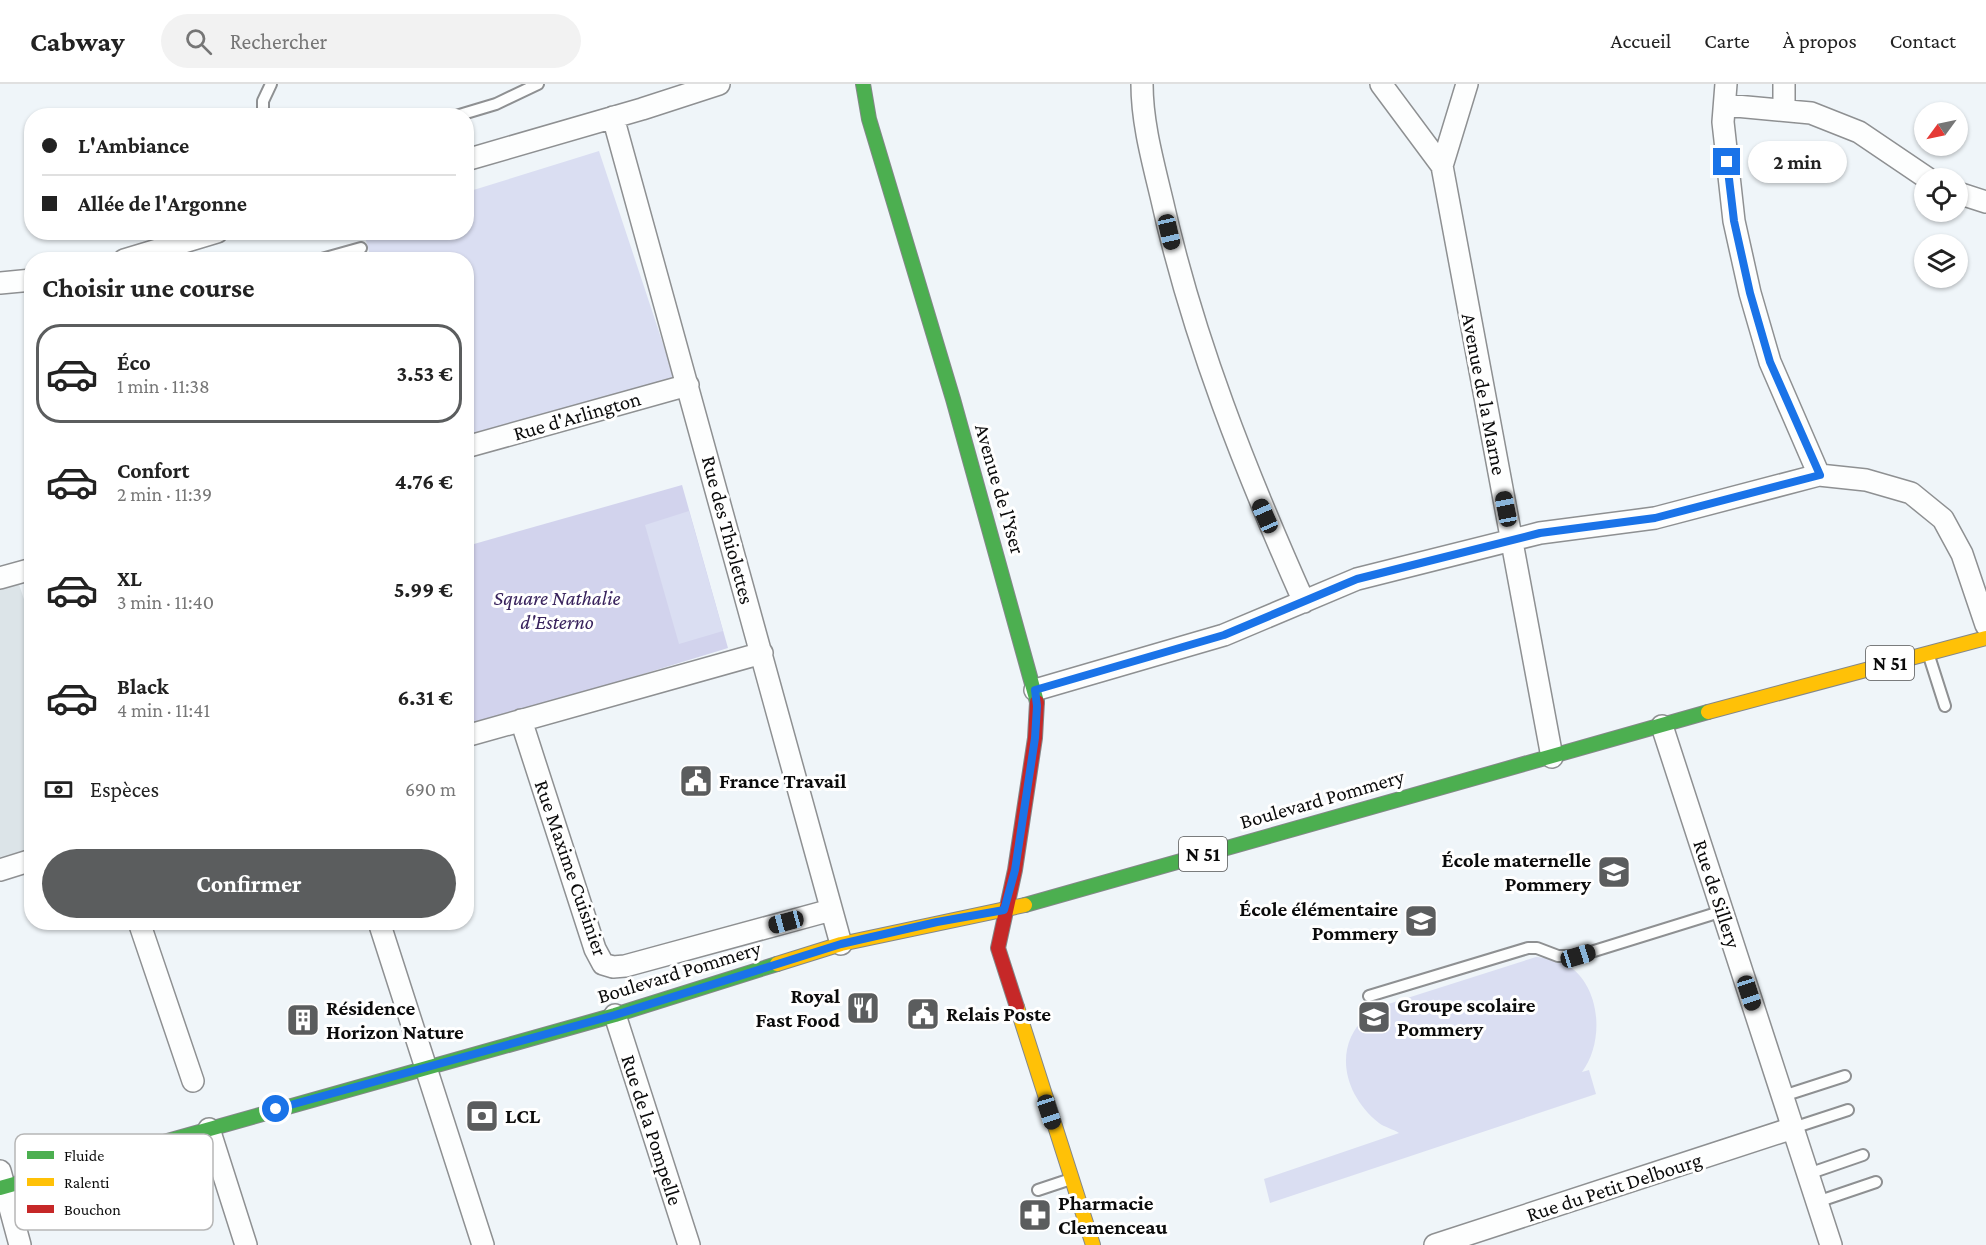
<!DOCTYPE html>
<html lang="fr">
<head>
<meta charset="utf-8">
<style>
  :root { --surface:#fff; --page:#f2f2f2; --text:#222; --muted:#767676; --line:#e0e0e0; --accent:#5b5d5e }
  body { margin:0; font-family:"Crimson Pro",serif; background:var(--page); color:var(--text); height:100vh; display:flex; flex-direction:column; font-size:22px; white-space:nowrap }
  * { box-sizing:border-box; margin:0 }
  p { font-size:20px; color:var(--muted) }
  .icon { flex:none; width:33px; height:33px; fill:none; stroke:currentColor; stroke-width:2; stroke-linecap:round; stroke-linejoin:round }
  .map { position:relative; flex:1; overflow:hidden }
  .side { position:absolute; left:24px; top:168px; width:450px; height:678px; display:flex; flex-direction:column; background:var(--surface); border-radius:24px; box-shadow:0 2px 4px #0004 }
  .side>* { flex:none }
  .guide { position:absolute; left:24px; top:24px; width:450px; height:132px; border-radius:24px; box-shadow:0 2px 4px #0004; display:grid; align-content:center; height:132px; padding:0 18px; background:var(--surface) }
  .needle { width:39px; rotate:237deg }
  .fabs { position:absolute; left:1914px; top:18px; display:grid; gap:12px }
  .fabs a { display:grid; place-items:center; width:54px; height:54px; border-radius:50%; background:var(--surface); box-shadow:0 2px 4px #0004; font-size:30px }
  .end { position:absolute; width:27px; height:27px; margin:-14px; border:8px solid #1a73e8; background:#fff; box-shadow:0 0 0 3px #fff }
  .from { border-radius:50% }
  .bubble { position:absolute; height:42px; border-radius:21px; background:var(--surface); box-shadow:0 2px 4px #0004; font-size:20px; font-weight:700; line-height:42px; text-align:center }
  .car { position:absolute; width:18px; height:36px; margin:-18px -9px; border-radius:8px; box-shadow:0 0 4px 2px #0007; background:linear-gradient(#222 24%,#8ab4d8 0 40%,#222 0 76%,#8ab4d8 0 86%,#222 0) }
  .guide b { display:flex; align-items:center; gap:21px; height:57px; font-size:22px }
  .guide b+b { border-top:2px solid var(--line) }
  .guide i { width:15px; height:15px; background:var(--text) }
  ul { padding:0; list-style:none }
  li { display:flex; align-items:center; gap:18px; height:99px; margin:0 12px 9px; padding:0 6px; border:3px solid transparent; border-radius:24px }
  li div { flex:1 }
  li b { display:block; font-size:22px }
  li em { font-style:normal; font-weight:700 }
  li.current { border-color:var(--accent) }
  li>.icon { width:54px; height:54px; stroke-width:1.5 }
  h2 { padding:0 18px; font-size:27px; line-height:72px }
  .pay { display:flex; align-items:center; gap:15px; height:66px; padding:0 18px; font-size:22px }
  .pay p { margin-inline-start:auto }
  .action { display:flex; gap:12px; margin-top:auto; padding:12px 18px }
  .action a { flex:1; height:69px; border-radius:36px; background:var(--accent); color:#fff; font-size:24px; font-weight:700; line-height:69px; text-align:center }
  header { display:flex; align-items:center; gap:36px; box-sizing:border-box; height:84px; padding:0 30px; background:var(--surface); border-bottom:2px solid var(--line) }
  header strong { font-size:28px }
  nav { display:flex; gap:33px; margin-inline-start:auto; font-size:21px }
  .search { width:420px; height:54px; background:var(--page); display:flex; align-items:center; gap:15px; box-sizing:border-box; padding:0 21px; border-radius:33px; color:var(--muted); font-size:22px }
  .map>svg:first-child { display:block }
  .green { fill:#d2d3ed }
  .pitch { fill:#dadef2 }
  .plaza { fill:#dce4e8 }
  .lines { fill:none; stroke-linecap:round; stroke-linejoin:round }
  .lane-casing { stroke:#8e9092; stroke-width:14 }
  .street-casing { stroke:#8e9092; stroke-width:24 }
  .fast-casing { stroke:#848789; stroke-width:16 }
  .slow-casing { stroke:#848789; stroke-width:16 }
  .jam-casing { stroke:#848789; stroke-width:16 }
  .lane { stroke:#fdfefe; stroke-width:10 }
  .street { stroke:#fdfefe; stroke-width:21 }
  .fast { stroke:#4caf50; stroke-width:14 }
  .slow { stroke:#ffc107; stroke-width:14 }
  .jam { stroke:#c62828; stroke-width:14 }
  .route { stroke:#1a73e8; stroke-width:8 }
  .labels { text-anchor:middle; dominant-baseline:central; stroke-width:6; stroke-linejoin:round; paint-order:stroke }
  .shield { fill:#fff; stroke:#545454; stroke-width:1.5 }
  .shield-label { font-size:20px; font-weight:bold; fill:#0b0b0b }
  .street-label { font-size:21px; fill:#0b0b0b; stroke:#fff }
  .park-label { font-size:21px; font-style:italic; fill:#38225c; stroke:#fff }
  .poi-label { font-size:21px; font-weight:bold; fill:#0b0b0b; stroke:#fff; text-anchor:start }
  .key { fill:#fff; stroke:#b6b6b6; stroke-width:1.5 }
  .key-label { font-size:16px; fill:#0b0b0b }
</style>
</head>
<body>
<header>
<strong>Cabway</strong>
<div class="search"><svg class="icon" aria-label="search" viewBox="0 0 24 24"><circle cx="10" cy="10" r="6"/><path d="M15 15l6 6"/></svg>Rechercher</div>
<nav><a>Accueil</a><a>Carte</a><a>À propos</a><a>Contact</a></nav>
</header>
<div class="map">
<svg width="1986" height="1161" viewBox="0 0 1986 1161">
  <rect width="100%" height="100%" fill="#eff5f9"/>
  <path class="green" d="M682,401L728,564L519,628L467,641V462Z"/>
  <path class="pitch" d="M599,67L675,296L467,354L466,176L371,175L364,149L466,148L467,108Z
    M689,427L723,547L679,560L645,441Z
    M1536,873C1544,874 1553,874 1560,877C1601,895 1606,956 1582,988L1589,986L1596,1010L1270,1119L1264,1095L1399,1049C1393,1045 1384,1043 1379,1039C1338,1006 1332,951 1379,923Z"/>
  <path class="plaza" d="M18,497L32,540L31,766L0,775V502Z"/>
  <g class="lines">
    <g class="lane-casing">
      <path id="lane" d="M263,32V17L271,0
        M456,32L496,20L538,0
        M318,176L361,164
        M1929,572L1945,622
        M1369,912L1528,864H1537L1558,872H1578L1723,827
        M1783,1012L1845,992
        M1793,1044L1848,1026
        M1808,1090L1863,1071
        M1038,1106L1068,1096
        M1817,1118L1876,1098"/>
    </g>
    <g class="street-casing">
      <path id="street" d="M1142,0C1142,39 1153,78 1162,116C1193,255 1246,388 1304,518
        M1381,0L1442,82L1552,673
        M1726,0L1723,38L1734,137L1750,209L1770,278L1819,391
        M1725,21L1811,29L1859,48L1927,94
        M1784,26V0
        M613,33L841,860
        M466,76L642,25L719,0
        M1442,82L1467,0
        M1958,109L1986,118
        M124,176L217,148
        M0,199L32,196
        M466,363L688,301
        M0,494L32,485
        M1035,606L1224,551L1357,495L1540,449L1655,434L1819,391L1866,396L1911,409L1943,435L1962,470L1986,541
        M521,636L595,865L603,880L613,883L625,882L831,826
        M1662,642L1831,1161
        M466,652L762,569
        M0,786L32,776
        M139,838L193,997
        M379,838L483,1161
        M615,931L689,1161
        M209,1045L246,1161
        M0,1087L20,1161
        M1435,1161L1793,1044"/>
    </g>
    <g class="fast-casing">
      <path id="fast" d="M863,0L869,35L953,315L1037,618
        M1025,821L1708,628
        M0,1104L615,931L777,880"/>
    </g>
    <g class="slow-casing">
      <path id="slow" d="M1708,628L1986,554
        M777,880L841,860L1025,821
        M1017,923L1093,1161"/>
    </g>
    <g class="jam-casing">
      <path id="jam" d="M1017,923L998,864L1015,786L1035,654L1037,618"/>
    </g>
    <use href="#lane" class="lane"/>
    <use href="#street" class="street"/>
    <use href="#fast" class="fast"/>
    <use href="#slow" class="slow"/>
    <use href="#jam" class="jam"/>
  </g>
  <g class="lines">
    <path class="route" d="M276,1025L615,931L841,860L937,838L1004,826L1015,786L1035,654L1037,622L1035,606L1224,551L1357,495L1540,449L1655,434L1820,391L1770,278L1750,209L1734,137L1727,78"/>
  </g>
  <defs>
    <g id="civic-square" transform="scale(1.725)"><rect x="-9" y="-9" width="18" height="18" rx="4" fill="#5b5d5e" stroke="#fff"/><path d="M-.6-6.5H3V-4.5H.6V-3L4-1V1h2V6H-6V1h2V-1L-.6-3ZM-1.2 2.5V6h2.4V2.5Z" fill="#fff"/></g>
    <g id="school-square" transform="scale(1.725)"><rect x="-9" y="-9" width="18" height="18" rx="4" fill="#5b5d5e" stroke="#fff"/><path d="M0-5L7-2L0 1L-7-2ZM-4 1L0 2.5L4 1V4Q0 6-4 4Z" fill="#fff"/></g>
    <g id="restaurant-square" transform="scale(1.725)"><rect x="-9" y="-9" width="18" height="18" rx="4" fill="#5b5d5e" stroke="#fff"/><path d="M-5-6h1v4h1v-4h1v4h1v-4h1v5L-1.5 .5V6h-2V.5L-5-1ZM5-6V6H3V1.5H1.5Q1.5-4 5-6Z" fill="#fff"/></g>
    <g id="building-square" transform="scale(1.725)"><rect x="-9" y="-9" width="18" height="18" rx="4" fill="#5b5d5e" stroke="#fff"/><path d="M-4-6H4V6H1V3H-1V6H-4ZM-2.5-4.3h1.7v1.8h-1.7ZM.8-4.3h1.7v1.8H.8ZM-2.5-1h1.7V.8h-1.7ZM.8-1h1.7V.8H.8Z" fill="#fff"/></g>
    <g id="bank-square" transform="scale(1.725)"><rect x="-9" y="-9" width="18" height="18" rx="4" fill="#5b5d5e" stroke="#fff"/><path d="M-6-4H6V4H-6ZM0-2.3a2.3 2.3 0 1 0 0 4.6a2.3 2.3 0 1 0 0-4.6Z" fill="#fff"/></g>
    <g id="pharmacy-square" transform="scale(1.725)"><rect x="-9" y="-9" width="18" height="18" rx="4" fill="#5b5d5e" stroke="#fff"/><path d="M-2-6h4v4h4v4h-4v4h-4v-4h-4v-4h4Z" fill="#fff"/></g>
  </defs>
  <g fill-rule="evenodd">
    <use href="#civic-square" x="696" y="697"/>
    <use href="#school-square" x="1614" y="788"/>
    <use href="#school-square" x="1421" y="837"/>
    <use href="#restaurant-square" x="863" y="924"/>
    <use href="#civic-square" x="923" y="930"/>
    <use href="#school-square" x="1374" y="933"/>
    <use href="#building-square" x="303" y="936"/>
    <use href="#bank-square" x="482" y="1032"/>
    <use href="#pharmacy-square" x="1035" y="1131"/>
  </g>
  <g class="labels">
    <g class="shield">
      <rect x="1866" y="562" width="48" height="34" rx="4.5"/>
      <rect x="1179" y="753" width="48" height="34" rx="4.5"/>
    </g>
    <g class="shield-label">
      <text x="1890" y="579">N 51</text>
      <text x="1203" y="770">N 51</text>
    </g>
    <g class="street-label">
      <text transform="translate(1484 310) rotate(79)">Avenue de la Marne</text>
      <text transform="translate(577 332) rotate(-16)">Rue d'Arlington</text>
      <text transform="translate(1000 405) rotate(74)">Avenue de l'Yser</text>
      <text transform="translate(728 446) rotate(75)">Rue des Thiolettes</text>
      <text transform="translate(1322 715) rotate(-16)">Boulevard Pommery</text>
      <text transform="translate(571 784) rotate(71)">Rue Maxime Cuisinier</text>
      <text transform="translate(1717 810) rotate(72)">Rue de Sillery</text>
      <text transform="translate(679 888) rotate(-17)">Boulevard Pommery</text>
      <text transform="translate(652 1046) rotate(72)">Rue de la Pompelle</text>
      <text transform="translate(1614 1103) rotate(-18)">Rue du Petit Delbourg</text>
    </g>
    <g class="park-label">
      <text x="557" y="514">Square Nathalie<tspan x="557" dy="24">d'Esterno</tspan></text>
    </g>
    <g class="poi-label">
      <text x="719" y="697">France Travail</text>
      <text x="1591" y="776" text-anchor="end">École maternelle<tspan x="1591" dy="24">Pommery</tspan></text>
      <text x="1398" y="825" text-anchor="end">École élémentaire<tspan x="1398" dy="24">Pommery</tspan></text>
      <text x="840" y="912" text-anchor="end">Royal<tspan x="840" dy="24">Fast Food</tspan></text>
      <text x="1397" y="921">Groupe scolaire<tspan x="1397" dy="24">Pommery</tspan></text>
      <text x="326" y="924">Résidence<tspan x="326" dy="24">Horizon Nature</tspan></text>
      <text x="946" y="930">Relais Poste</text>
      <text x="505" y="1032">LCL</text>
      <text x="1058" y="1119">Pharmacie<tspan x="1058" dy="24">Clemenceau</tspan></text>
    </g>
  </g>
  <rect x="15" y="1050" width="198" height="96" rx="9" class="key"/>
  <rect x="27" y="1067" width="27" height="8" fill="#4caf50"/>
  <rect x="27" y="1094" width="27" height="8" fill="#ffc107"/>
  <rect x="27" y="1121" width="27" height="8" fill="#c62828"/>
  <g class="key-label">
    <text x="64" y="1077">Fluide</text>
    <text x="64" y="1104">Ralenti</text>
    <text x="64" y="1131">Bouchon</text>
  </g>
</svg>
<div class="fabs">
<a><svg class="needle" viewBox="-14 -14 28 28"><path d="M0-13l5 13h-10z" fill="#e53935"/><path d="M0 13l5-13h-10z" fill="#767676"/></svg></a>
<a><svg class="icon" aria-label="locate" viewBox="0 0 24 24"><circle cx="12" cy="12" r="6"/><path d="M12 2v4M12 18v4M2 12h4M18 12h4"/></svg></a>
<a><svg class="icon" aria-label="layers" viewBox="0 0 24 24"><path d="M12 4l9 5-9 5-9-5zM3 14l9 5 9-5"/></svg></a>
</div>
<i class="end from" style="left:276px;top:1025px"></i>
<i class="end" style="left:1727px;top:78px"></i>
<div class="bubble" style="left:1748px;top:57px;width:99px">2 min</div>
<i class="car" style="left:1169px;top:148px;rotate:167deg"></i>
<i class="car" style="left:1506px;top:425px;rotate:349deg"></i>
<i class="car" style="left:1265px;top:432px;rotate:336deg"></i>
<i class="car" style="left:786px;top:838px;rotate:255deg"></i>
<i class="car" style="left:1578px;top:872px;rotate:73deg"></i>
<i class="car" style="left:1749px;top:909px;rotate:162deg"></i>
<i class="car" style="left:1049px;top:1028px;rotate:162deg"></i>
<div class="guide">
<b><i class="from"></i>L'Ambiance</b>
<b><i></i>Allée de l'Argonne</b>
</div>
<section class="side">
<h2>Choisir une course</h2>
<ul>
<li class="current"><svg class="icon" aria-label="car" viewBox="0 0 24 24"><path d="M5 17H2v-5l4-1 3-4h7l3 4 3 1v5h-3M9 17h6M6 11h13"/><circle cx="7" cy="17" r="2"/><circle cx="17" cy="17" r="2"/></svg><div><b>Éco</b><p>1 min · 11:38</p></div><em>3.53 €</em></li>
<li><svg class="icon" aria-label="car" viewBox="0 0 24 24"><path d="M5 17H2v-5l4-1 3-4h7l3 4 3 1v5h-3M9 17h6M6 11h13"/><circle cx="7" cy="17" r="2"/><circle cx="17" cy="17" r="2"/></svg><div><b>Confort</b><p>2 min · 11:39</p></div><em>4.76 €</em></li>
<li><svg class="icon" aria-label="car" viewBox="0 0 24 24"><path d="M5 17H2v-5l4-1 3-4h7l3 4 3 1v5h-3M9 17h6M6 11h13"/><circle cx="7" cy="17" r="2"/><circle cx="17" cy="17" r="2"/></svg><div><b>XL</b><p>3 min · 11:40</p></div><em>5.99 €</em></li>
<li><svg class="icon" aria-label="car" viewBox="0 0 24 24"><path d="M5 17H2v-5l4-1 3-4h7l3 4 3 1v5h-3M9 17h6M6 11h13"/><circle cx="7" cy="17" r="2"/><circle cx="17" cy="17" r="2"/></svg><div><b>Black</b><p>4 min · 11:41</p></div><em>6.31 €</em></li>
</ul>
<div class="pay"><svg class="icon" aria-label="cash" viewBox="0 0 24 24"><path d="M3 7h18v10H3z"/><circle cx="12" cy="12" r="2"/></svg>Espèces<p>690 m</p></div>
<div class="action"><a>Confirmer</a></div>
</section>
</div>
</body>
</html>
